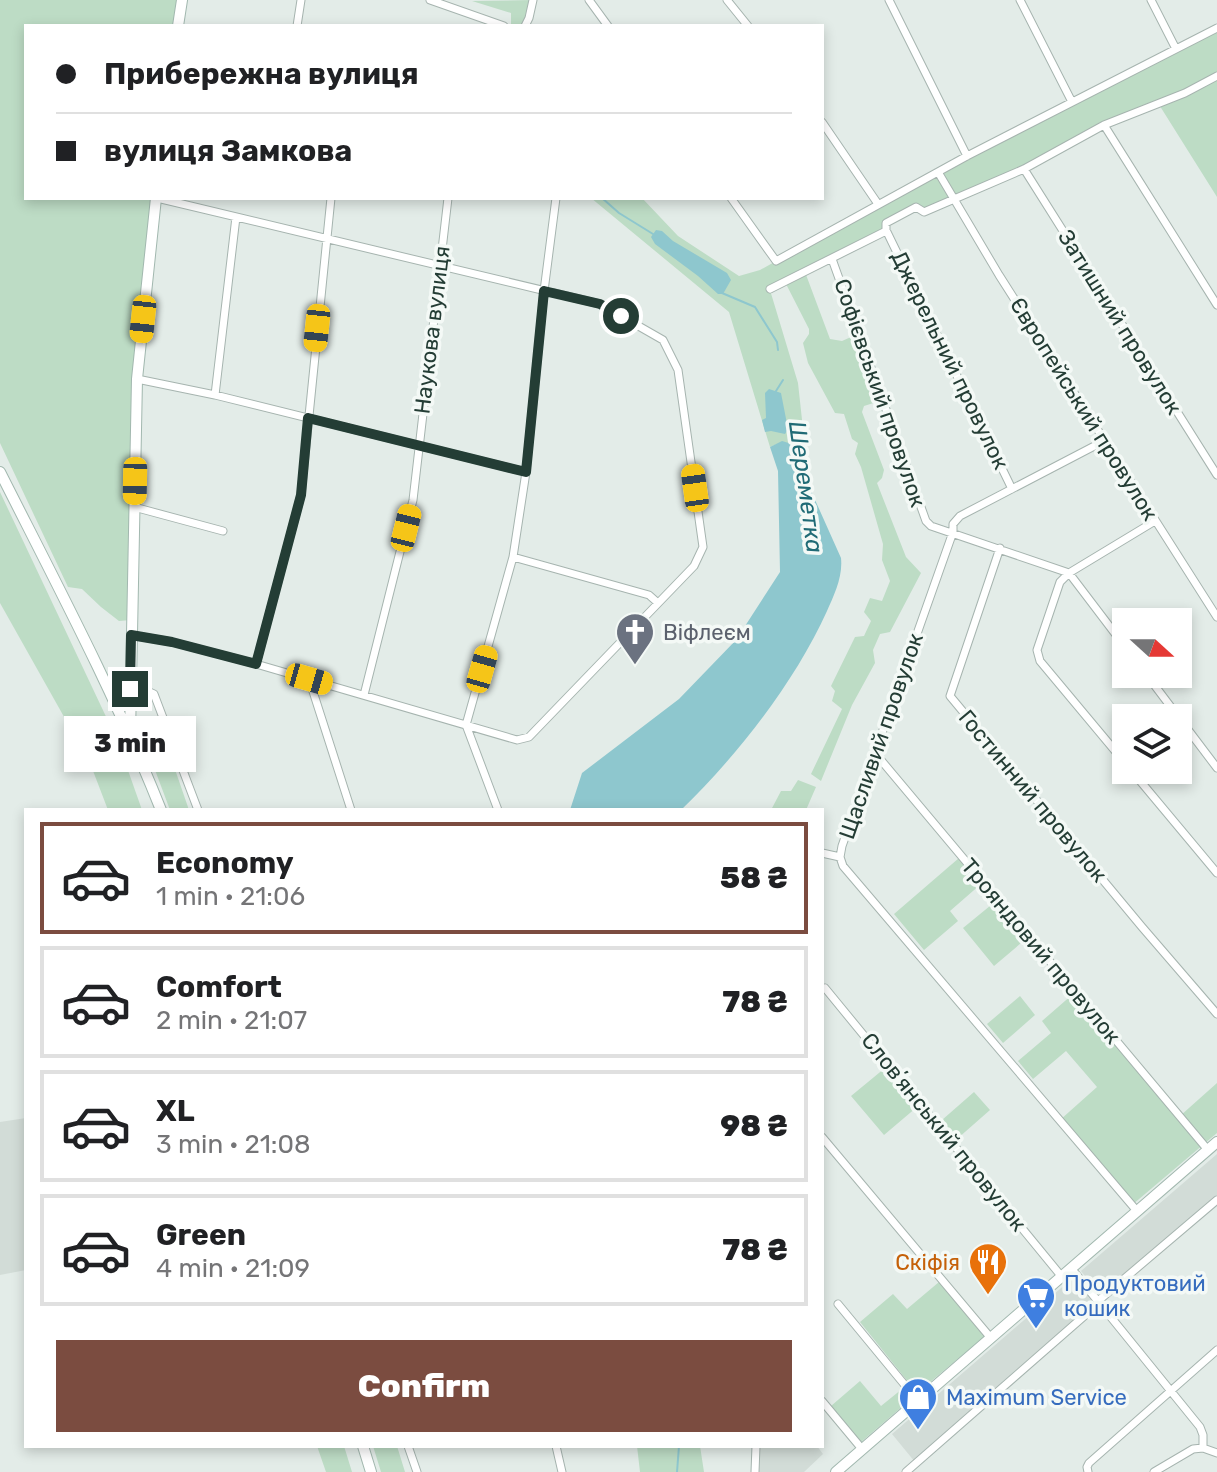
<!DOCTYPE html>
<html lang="en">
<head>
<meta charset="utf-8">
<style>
  :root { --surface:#fff; --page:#f6f6f6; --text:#202124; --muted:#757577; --line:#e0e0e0; --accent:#7b4c40 }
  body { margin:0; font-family:Rubik,sans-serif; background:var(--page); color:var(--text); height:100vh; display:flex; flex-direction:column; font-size:30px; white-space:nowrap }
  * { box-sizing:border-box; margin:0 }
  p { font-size:26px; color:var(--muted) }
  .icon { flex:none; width:44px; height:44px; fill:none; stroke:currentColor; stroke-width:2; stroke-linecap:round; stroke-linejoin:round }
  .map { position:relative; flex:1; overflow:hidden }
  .drawer { position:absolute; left:24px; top:808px; width:800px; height:640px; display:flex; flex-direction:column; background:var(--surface); border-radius:0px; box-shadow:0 4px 12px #0003 }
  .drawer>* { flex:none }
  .guide { position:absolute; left:24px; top:24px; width:800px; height:176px; border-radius:0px; box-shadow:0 4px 12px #0003; display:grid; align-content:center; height:176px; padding:0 32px; background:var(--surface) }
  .needle { width:52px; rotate:111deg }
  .tools { position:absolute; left:1112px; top:608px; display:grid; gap:16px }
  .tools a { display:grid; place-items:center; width:80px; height:80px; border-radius:0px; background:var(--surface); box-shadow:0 4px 12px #0003; font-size:40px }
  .end { position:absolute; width:36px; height:36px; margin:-18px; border:10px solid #243d35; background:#fff; box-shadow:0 0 0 4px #fff }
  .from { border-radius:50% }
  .bubble { position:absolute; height:56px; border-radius:0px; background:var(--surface); box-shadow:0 4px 12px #0003; font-size:26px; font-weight:800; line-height:56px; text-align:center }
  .car { position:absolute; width:24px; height:48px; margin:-24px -12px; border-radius:10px; box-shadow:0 0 6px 2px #0007; background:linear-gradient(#f5c518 24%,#345 0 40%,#f5c518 0 76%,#345 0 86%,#f5c518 0) }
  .guide b { display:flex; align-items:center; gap:28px; height:76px; font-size:30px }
  .guide b+b { border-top:2px solid var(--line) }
  .guide i { width:20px; height:20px; background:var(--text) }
  ul { padding:14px 0 0; list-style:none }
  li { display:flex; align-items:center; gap:24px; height:112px; margin:0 16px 12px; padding:0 16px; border:4px solid var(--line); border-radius:0px }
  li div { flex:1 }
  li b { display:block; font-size:30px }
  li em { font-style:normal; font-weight:800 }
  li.active { border-color:var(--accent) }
  li>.icon { width:72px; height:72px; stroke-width:1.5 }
  .button { display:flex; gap:16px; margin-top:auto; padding:16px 32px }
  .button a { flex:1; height:92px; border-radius:0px; background:var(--accent); color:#fff; font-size:32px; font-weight:800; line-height:92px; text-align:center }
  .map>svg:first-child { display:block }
  .built { fill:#d2dcd7 }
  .green { fill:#bddcc5 }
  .water { fill:#8ec7ce }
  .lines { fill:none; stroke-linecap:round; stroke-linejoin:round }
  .stream { stroke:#8ec7ce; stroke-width:2 }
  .street-casing { stroke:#a6b4af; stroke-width:9 }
  .secondary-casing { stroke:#a2b8af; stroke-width:12 }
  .street { stroke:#fff; stroke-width:7 }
  .secondary { stroke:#fff; stroke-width:10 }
  .route { stroke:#243d35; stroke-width:10 }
  .labels { text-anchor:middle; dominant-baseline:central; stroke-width:7; stroke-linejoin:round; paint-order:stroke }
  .street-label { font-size:22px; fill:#243d35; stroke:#f4f9f6 }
  .worship-label { font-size:22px; fill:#5b616d; stroke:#f4f9f6; text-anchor:start }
  .food-label { font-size:22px; fill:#c56008; stroke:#f4f9f6; text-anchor:end }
  .shop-label { font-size:22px; fill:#366cbe; stroke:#f4f9f6; text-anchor:start }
  .water-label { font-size:24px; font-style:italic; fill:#206b76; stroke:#f4f9f6 }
</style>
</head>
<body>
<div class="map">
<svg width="1217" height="1472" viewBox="0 0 1217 1472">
  <rect width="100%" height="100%" fill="#e3ece8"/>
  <path class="built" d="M26,1118V1270L0,1275V1122Z
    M1217,1154V1195L1104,1293L1099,1294L1081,1271Z
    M1075,1276L1096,1301L1090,1309L915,1462L892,1434Z
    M759,1446H817L823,1454L804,1472H758Z"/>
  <path class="green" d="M0,0H182L178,26H26V198H156L137,379L131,620L119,621L101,607L82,589L68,587L0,443Z
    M533,0L525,26H511V13L472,1Z
    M1217,28V197L1158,103L1104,125L1024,169L924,212L916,208L886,223V231L805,272L830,339L842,341L860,333L883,400L864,406L862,412L884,470L882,478L877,483L906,557L921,573L890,632L880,634L873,650L875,663L852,705L821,781L811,774L842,709L832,701L835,691L831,686L855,637L864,636L871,621L864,612L870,598L882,601L890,581L882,560L883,544L861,467L855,454L858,443L852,439L844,414L835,413L808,363L803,343L809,334V329L785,282L770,290L798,383L803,429L796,449C787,440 781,442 770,447L729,312L591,198H642L678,236L739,276L760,270L878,204Z
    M0,492L118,742L142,810H108L90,763L0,603Z
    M158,720L189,810H170L152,762L142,725Z
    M798,780L816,787L806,810H771L781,791H791Z
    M959,858L981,884L950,911L958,921L924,950L894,914Z
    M996,901L1027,938L994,966L963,928Z
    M1073,994L1180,1116L1217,1083V1133L1132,1205L1060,1120L1097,1087L1066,1051L1033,1079L1018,1061L1051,1033L1042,1021Z
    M1020,996L1035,1015L1003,1043L987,1024Z
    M885,1068L917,1107L884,1135L851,1096Z
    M974,1092L990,1110L957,1139L942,1120Z
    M939,1282L985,1336L917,1393L860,1322L893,1294L907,1309Z
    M860,1381L881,1406L902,1389L911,1399L861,1442L831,1406Z
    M317,1446H344L352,1472H326Z
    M373,1446H397L405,1472H381Z
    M637,1446H700L704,1472H640Z"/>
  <path class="water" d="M656,230L662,231L673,241L727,273L731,280L723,294H718L698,276L655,244L651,237Z
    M769,389L781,393L788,429L785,434L771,431L765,432L762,420L766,418L765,393Z
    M782,441C797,445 797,449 799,464L841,558C843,577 834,595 827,611C795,682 737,756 681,810H570L582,773L679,699L736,640L780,572L778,471L770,447Z"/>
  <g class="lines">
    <path class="stream" d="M602,198L619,213L653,234
      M722,293L755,307L777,342L778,350
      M776,391L783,380
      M677,1472L679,1446"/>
    <g class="street-casing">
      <path id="street" d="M430,0L504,26
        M589,0L608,26
        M727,0L748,26
        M889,0L967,156
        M1020,0L1072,102
        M1151,0L1176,49
        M297,26L301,0
        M525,26L529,18L533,0
        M822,122L878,204
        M1104,125L1217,305
        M1024,169L1217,475
        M938,172L999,275L1217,617
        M731,198L776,261L967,156L1217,28
        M887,232L1012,489
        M832,259L926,521L931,526L1069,573L1126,648
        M770,289L886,231V223L916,207L924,212L1024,169L1104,125L1185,93L1217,76
        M137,379L215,395L526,472
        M215,395L236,217
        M1104,441L960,516L953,524V532L842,846L840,857L843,866L1137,1211
        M134,507L223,531
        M1000,548L950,696L1142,927L1217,1014
        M513,557L649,595L658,603
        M131,635L172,642L256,664L517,740L529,737L694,566L703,547L678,370L663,340L600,304L157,198
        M256,664L301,495L331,198
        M1146,674L1217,768
        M309,679L351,810
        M130,683L154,694L198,810
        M364,695L413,500L448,198
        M466,725L513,557L526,472L544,291L556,198
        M466,725L498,810
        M875,753L1208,1150
        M1126,764L1040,661L1037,650L1060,582L1069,573L1155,521
        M1131,770L1217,873
        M822,853L840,857
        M825,988L1062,1277
        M822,1137L990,1337
        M1071,1268L1200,1427L1203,1435V1448
        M838,1304L918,1401
        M822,1401L862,1449
        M408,1446L417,1472
        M556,1446L562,1472
        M755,1472L756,1446
        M906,1472L1091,1310L1098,1301L1217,1200
        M1088,1472L1087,1467L1089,1463L1217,1350
        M1154,1472L1193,1449L1203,1448L1217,1453"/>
    </g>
    <g class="secondary-casing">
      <path id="secondary" d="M178,26L182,0
        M0,472C56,583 115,694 161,810
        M130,736L137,379L156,198
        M363,1446L371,1472
        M836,1472L1217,1142"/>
    </g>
    <use href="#street" class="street"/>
    <use href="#secondary" class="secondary"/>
  </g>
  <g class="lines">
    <path class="route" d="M130,689L131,635L172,642L256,664L301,495L308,418L526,472L544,291L600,304L621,316"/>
  </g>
  <defs>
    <g id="church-pin" transform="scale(2)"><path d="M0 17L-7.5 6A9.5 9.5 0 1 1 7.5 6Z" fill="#6b7280" stroke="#f4f9f6"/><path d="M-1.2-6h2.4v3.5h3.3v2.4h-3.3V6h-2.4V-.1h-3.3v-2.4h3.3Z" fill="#fff"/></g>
    <g id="restaurant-pin" transform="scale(2)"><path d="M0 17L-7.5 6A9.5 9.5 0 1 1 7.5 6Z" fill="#e8710a" stroke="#f4f9f6"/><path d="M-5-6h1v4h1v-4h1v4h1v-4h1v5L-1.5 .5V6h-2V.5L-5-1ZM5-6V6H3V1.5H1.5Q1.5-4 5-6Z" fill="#fff"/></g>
    <g id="supermarket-pin" transform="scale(2)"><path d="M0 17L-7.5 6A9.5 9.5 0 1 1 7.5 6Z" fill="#3f7fe0" stroke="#f4f9f6"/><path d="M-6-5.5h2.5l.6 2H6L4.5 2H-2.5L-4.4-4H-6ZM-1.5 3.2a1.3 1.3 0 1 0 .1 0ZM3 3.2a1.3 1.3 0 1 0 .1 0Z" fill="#fff"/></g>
    <g id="shop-pin" transform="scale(2)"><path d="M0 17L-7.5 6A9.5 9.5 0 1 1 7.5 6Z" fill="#3f7fe0" stroke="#f4f9f6"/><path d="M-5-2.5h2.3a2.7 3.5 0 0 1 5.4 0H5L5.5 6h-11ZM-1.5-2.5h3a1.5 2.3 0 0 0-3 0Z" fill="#fff"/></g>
  </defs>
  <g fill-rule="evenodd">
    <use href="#church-pin" x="635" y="632"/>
    <use href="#restaurant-pin" x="988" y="1262"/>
    <use href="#supermarket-pin" x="1036" y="1296"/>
    <use href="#shop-pin" x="918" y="1397"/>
  </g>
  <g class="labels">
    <g class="street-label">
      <text transform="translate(1120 322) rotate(58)">Затишний провулок</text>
      <text transform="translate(432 330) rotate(-83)">Наукова вулиця</text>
      <text transform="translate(950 360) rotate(64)">Джерельний провулок</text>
      <text transform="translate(880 393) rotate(71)">Софієвський провулок</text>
      <text transform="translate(1084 409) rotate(58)">Європейський провулок</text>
      <text transform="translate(881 736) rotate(-71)">Щасливий провулок</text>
      <text transform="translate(1033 796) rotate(50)">Гостинний провулок</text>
      <text transform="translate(1041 951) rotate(50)">Трояндовий провулок</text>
      <text transform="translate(944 1132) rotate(51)">Словʼянський провулок</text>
    </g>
    <g class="worship-label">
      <text x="663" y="632">Віфлеєм</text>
    </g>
    <g class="food-label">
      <text x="960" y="1262">Скіфія</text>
    </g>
    <g class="shop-label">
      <text x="1064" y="1283">Продуктовий<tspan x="1064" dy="25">кошик</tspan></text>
      <text x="946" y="1397">Maximum Service</text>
    </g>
    <g class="water-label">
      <text transform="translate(806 487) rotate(82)">Шереметка</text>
    </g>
  </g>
</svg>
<div class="tools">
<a><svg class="needle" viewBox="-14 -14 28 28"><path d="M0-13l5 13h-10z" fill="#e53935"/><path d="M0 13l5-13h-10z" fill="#757577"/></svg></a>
<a><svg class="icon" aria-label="layers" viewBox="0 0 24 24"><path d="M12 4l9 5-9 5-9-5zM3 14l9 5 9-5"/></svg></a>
</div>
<i class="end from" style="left:621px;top:316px"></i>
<i class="end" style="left:130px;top:689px"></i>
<div class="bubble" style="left:64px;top:716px;width:132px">3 min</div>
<i class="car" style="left:143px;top:319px;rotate:186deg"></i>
<i class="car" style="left:317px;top:328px;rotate:186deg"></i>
<i class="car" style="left:135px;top:481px;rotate:181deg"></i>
<i class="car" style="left:695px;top:488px;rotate:352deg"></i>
<i class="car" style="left:406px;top:528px;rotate:14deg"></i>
<i class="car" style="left:482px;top:669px;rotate:16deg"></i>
<i class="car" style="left:309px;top:679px;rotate:106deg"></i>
<div class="guide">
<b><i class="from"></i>Прибережна вулиця</b>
<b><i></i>вулиця Замкова</b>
</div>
<section class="drawer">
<ul>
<li class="active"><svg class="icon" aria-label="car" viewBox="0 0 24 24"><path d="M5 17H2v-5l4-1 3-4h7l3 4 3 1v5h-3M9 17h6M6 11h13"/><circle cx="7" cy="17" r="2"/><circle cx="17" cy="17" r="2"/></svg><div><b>Economy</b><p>1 min · 21:06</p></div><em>58 ₴</em></li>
<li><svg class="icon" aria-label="car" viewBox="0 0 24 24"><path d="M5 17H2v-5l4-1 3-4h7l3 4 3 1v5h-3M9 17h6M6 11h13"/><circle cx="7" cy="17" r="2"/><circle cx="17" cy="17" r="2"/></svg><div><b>Comfort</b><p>2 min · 21:07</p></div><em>78 ₴</em></li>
<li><svg class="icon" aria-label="car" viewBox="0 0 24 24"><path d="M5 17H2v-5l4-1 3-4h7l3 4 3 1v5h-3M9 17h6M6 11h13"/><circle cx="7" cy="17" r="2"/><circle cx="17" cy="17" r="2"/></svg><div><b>XL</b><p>3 min · 21:08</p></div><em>98 ₴</em></li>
<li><svg class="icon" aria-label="car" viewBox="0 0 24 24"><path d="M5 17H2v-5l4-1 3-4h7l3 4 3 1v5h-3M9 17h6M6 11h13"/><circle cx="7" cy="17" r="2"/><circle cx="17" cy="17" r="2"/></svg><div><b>Green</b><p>4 min · 21:09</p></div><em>78 ₴</em></li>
</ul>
<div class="button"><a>Confirm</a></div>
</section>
</div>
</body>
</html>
